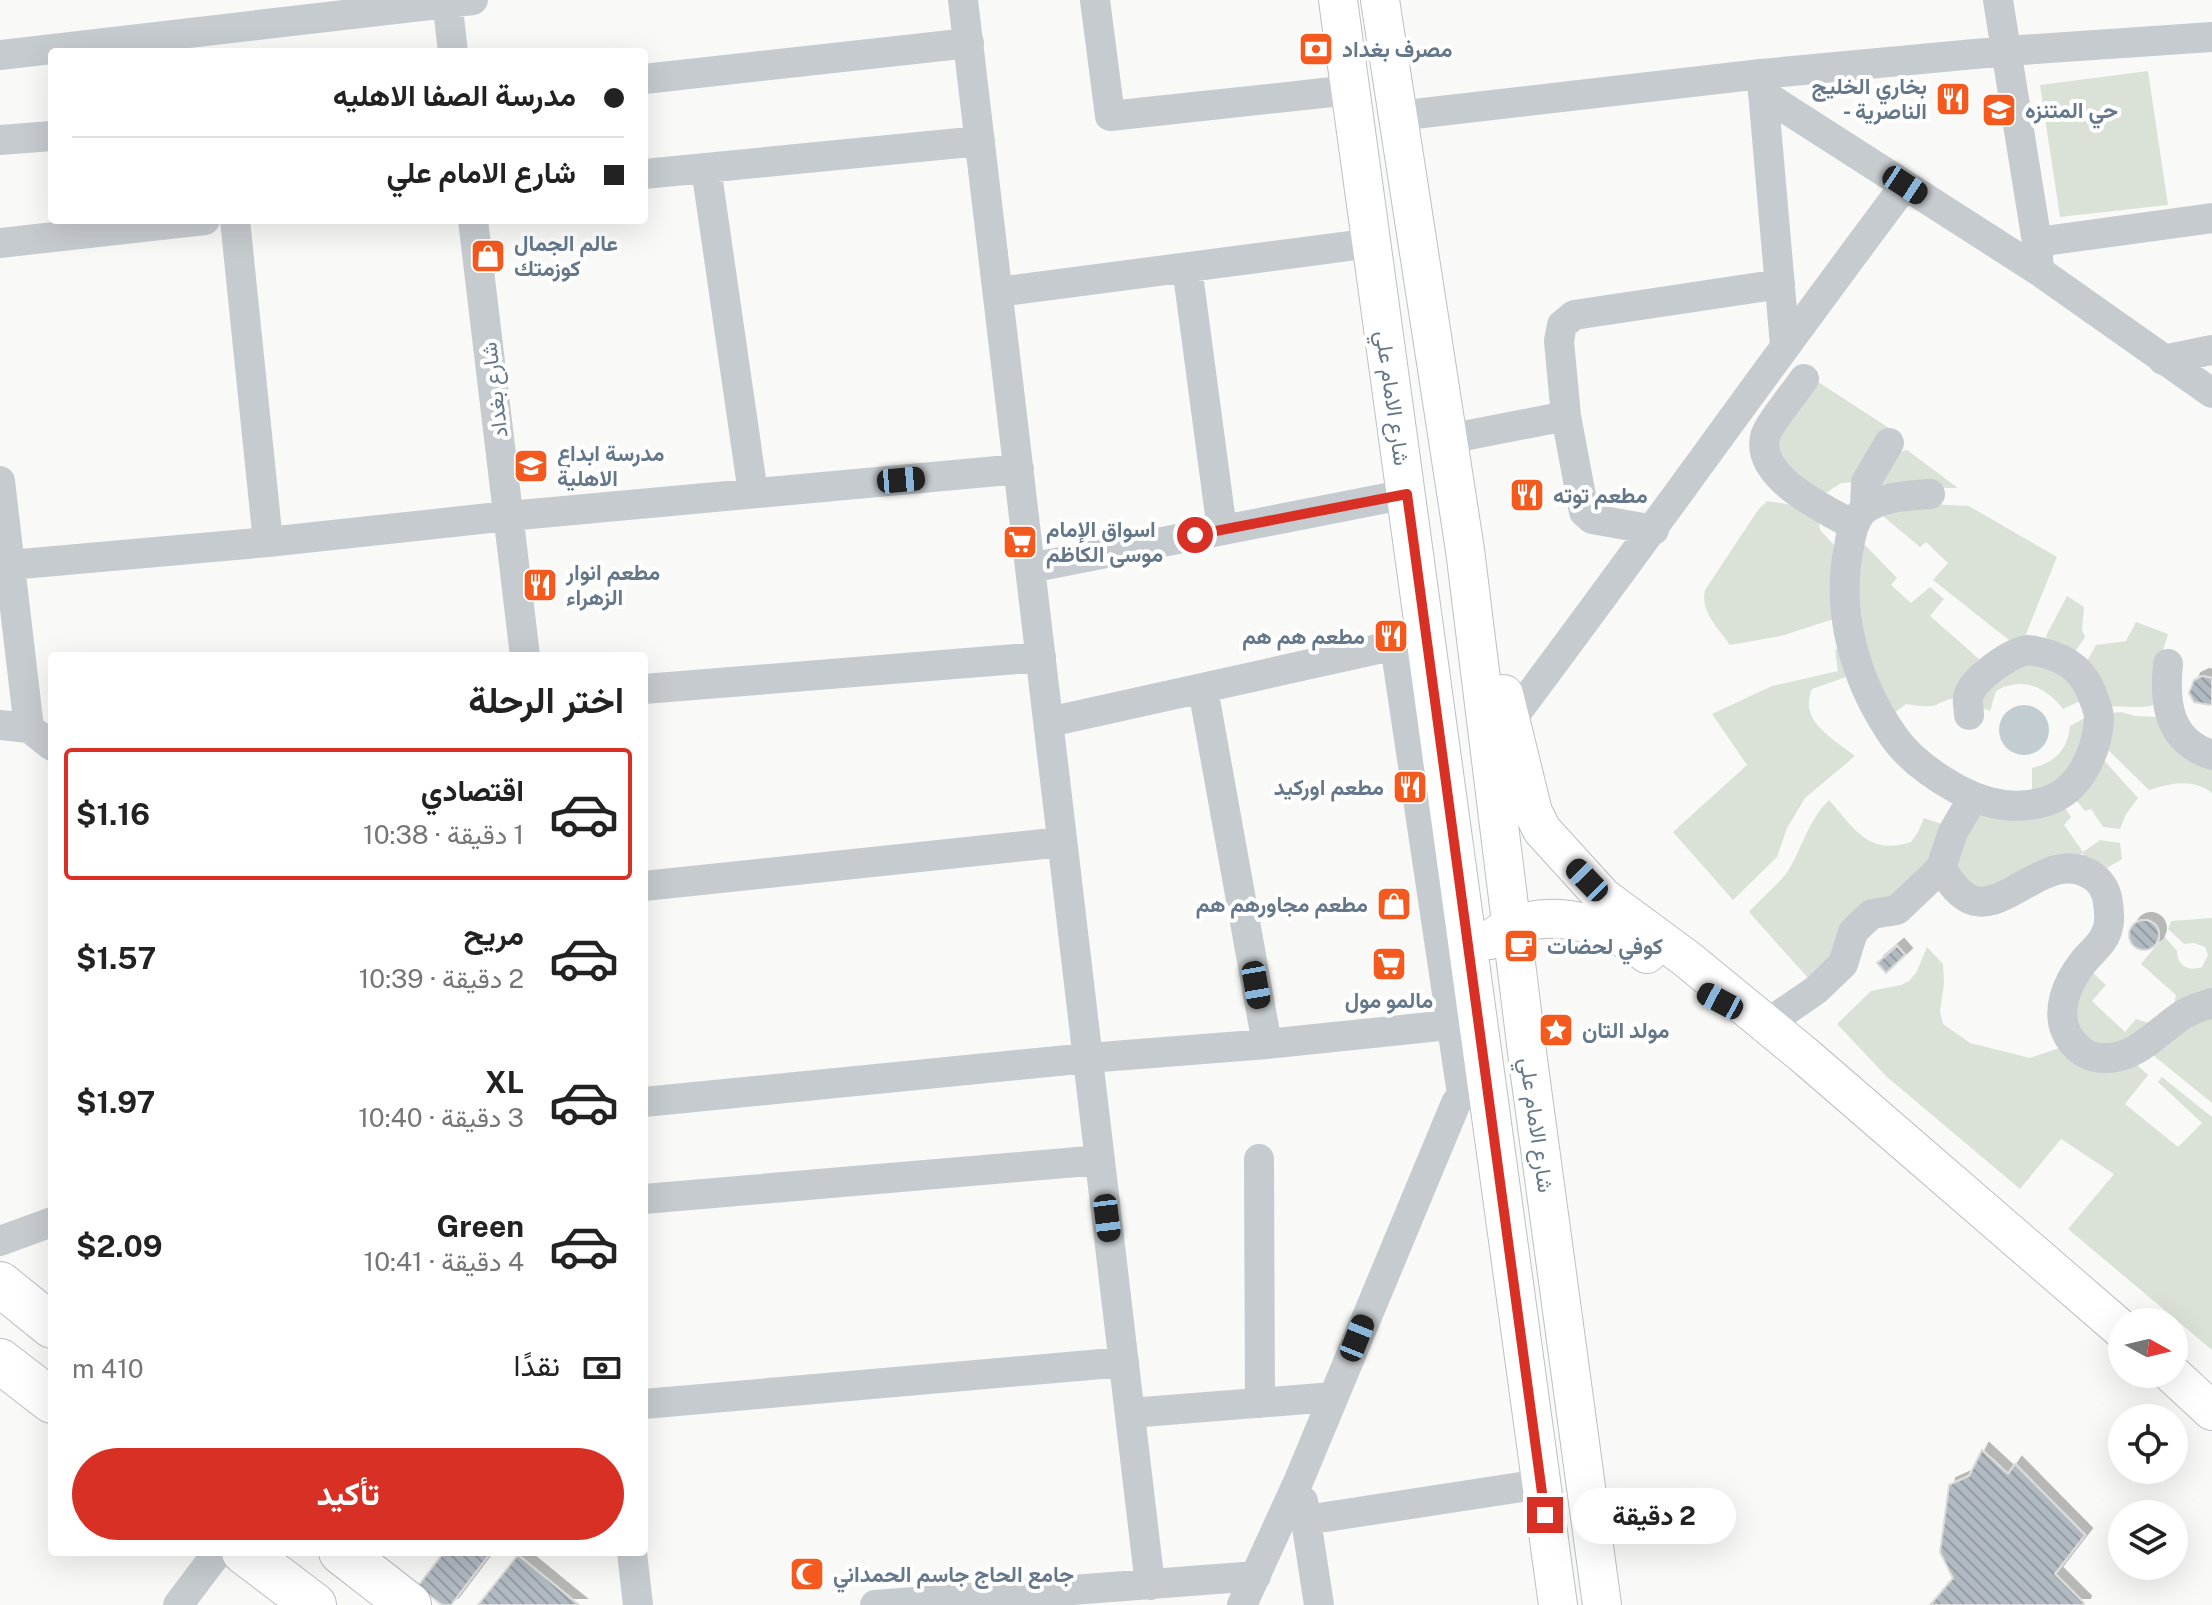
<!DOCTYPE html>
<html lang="ar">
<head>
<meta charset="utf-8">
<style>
  :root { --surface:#fff; --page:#f2f2f2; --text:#222; --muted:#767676; --line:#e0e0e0; --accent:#d93025 }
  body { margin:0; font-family:"Public Sans",Vazirmatn,sans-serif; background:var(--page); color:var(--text); direction:rtl; height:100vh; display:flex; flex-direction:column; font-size:30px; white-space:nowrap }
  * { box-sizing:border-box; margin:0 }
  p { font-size:26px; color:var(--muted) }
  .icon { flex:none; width:44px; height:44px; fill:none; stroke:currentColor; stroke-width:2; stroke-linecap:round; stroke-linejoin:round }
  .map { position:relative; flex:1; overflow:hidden; direction:ltr }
  .drawer { position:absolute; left:48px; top:652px; width:600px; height:904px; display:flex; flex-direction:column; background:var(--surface); border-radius:8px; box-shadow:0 8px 32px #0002; direction:rtl }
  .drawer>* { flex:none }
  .guide { position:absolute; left:48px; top:48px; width:600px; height:176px; border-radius:8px; box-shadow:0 8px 32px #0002; direction:rtl; display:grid; align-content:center; height:176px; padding:0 24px; background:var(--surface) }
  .needle { width:52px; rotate:98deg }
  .tools { position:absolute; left:2108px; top:1308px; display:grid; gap:16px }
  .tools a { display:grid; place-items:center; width:80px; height:80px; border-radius:50%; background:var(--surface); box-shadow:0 8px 32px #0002; font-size:40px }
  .end { position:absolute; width:36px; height:36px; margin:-18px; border:10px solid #d93025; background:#fff; box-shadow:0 0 0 4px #fff }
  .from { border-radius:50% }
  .bubble { position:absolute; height:56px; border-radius:28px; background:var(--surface); box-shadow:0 8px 32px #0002; font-size:26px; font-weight:700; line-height:56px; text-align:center; direction:rtl }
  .car { position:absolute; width:24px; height:48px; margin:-24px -12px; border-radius:10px; box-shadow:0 0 6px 2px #0007; background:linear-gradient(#222 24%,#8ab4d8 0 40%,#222 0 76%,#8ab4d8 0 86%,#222 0) }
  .guide b { display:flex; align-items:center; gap:28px; height:76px; font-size:30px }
  .guide b+b { border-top:2px solid var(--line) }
  .guide i { width:20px; height:20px; background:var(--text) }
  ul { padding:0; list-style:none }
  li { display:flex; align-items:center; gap:24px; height:132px; margin:0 16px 12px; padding:0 8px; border:4px solid transparent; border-radius:8px }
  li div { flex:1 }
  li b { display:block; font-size:30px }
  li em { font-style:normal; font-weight:700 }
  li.on { border-color:var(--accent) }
  li>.icon { width:72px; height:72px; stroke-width:1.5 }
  h2 { padding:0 24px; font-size:36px; line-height:96px }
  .pay { display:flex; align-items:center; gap:20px; height:88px; padding:0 24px; font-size:30px }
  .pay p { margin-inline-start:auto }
  .action { display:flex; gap:16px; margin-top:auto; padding:16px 24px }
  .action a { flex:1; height:92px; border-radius:48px; background:var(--accent); color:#fff; font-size:32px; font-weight:700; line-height:92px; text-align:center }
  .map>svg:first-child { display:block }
  .green { fill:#dae2d7 }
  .water { fill:#c2cdd2 }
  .building { fill:url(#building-back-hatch); stroke:#dbdbd9; stroke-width:2; filter:url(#shadow) }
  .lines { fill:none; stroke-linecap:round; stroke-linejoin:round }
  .major-casing { stroke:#bcc0c4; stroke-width:40 }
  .highway-casing { stroke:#bbbfc2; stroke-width:46 }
  .minor { stroke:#c6cbcf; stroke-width:30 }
  .major { stroke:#fff; stroke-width:38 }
  .highway { stroke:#fff; stroke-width:44 }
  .route { stroke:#d93025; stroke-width:10 }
  .labels { text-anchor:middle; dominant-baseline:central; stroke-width:8; stroke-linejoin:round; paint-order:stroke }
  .poi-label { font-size:22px; font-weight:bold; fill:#65788b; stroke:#fff; text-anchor:start }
  .street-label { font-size:22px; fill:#65788b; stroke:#fff }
</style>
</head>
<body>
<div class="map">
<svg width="2212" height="1605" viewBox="0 0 2212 1605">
  <defs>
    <pattern id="building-back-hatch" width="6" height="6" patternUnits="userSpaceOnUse" patternTransform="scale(2)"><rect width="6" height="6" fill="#b1b9c1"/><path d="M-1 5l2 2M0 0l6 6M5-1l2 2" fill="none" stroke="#949ba3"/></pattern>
    <filter id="shadow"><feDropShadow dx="7" dy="-7" stdDeviation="0" flood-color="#0004"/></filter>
  </defs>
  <rect width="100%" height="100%" fill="#f9f9f7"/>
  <path class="green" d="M2148,71L2168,205L2060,217L2040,85Z
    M1812,378L1889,428L1857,482L1841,483L1823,495L1789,477L1772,438Z
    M1907,450L1958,488L1879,487L1892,454Z
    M1767,501L1799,506L1818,516L1820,530L1835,546L1834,619L1781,636L1730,645C1718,628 1700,612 1705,590L1758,510Z
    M1907,503L1969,506L2057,557L2024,639L2010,641L1933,580L1948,563L1926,542L1920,547L1883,516Z
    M1862,542L1897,578L1891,585L1911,603L1930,587L1944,599L1930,616L1979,659L1972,667L1957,698C1948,699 1945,701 1936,705C1928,708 1915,705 1906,704L1893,714L1865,648L1858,584Z
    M2067,596L2084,607L2082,630L2085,637L2072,656L2051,647L2046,636Z
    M2136,622L2168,634L2161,657L2157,703C2145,711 2122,704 2107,707L2086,663L2096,645L2126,641Z
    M1839,648L1846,677L1812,689C1798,721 1833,738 1855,756L1805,798L1787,828L1777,857L1733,900L1673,832L1747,765L1712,714L1772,686L1838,671L1835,650Z
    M2026,661L2062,669L2082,700L2063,709C2046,687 2022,676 1996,691L1990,711L1977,706L1982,688Z
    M2121,712L2135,716L2159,717L2212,763V793C2194,778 2170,783 2149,790L2105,747L2113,713Z
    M2090,715L2079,765L2032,795V768C2055,763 2068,749 2070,726Z
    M2102,758L2138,798L2126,814L2120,829L2103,827L2091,809L2085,811L2075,799Z
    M1829,800C1854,828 1868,856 1911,842L1918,832L1924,818L1945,825L1933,862L1833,960L1808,978L1749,912C1759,900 1781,882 1788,871C1803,846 1808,821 1829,800Z
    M2064,806L2071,817L2064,825L2083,852L2100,840L2120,843L2122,859L2102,871L2084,864L2083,853L2071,861L2011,878L1975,892L1954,875L1956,855L1976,811Z
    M2212,918V994L2172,1013L2176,995L2141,964L2164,936L2177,951C2177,966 2189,972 2202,967L2208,955L2205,947L2194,943L2184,944L2168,929L2171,921Z
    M1927,947L1943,964L1944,984L1940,1011L1943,1024L1970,1043L2030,1058L2059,1048L2133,1061L2148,1075L2125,1104L2178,1147L2202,1123L2158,1082L2162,1077L2212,1117V1350L2068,1229L2114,1174L2061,1139L2020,1189L1887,1077L1837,1024L1871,991L1901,985L1909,981L1916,973Z
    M2090,970L2106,985L2092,1001L2125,1032L2136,1019L2155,1025L2116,1048L2075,1035V991Z
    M2212,1012V1103L2148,1051Z"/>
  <path class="water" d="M1999 730a25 25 0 1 1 50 0a25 25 0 1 1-50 0Z"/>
  <path class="building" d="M2202,676L2212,678V704L2209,705L2194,702L2189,693L2194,680Z
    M2129 935a15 15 0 1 1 30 0a15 15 0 1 1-30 0Z
    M1897,946L1905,955L1886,973L1877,963Z
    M1982,1450L2008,1474L2015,1464L2085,1535L2055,1574L2084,1603L2083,1605H1930L1953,1578L1940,1552L1949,1485L1969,1476Z
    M444,1552H491L451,1605H442L418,1586Z
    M518,1555L579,1605H478Z"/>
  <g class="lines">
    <g class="major-casing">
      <path id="major" d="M1338,0L1558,1605
        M1380,0L1465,550L1528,1060L1602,1605
        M1504,694L1533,812L1542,830L1603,897L1687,959L1804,1055L2122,1330
        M1490,940C1535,902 1605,920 1647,954
        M2172,1374L2212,1411"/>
    </g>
    <g class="highway-casing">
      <path id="highway" d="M0,1284L52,1326
        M0,1361L52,1401
        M244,1552L314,1605
        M341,1552L409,1605"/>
    </g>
    <path class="minor" d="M447,0L453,52
      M963,0L1150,1585
      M1095,0L1110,116L1351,90
      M1998,0L2037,242L2039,271L2212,393
      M0,55L473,0
      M644,79L969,43
      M1762,80L1785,345
      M1763,94L2039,271
      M1397,116L1761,74L2007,51L2212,37
      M0,140L52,136
      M706,168L753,493
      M644,174L980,141
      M235,220L268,542
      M473,220L525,656
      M2037,242L2212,218
      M0,243L205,220
      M1187,267L1222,530
      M998,292L1372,243
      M2163,360L2212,350
      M1804,379C1796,391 1767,426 1765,437C1756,478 1825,509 1853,525
      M1448,439L1566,416
      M0,481L29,728
      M1930,494C1909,496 1883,496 1865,509C1854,518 1851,534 1849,547C1835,612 1856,683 1894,737C1910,760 1935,777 1959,790C1987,805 2016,811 2047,801C2080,790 2097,752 2099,719C2099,713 2097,707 2095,702C2086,673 2070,659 2040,652C2039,652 2030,650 2029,650C2011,652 1972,679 1968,697C1967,701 1969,710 1969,715
      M1865,509L1866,482L1889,443
      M1654,530L1592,519L1584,512L1566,416L1559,341L1562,325L1574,315L1780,284
      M10,565L268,542L508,516L1019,469
      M1030,568L1407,494
      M1395,645L1462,1094
      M2168,664C2164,703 2168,741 2212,755
      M644,689L1041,657
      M1203,689L1267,1044
      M1511,720C1644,543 1772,362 1905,185
      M1049,722L1414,641
      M0,725L29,728L52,746
      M1941,868C1949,880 1959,897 1975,901C2010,909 2052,846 2094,877C2102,883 2107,893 2108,903C2109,910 2110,920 2108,927C2105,942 2093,950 2084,961C2067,982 2053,1014 2070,1039C2079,1052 2090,1058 2106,1058C2136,1059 2160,1029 2184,1014C2192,1009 2203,1006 2212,1003
      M644,886L1062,842
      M1765,1025L1816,990L1843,964L1853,932L1863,922L1872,914L1897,910L1941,868L1953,832L1973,798
      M644,1102L1088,1058L1267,1044L1478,1022
      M1259,1159L1260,1403
      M644,1199L1100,1160
      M0,1241L52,1222
      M644,1404L1124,1362
      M1130,1413L1333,1397
      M1303,1501L1319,1605
      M1306,1520L1541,1484
      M632,1552L638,1605
      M178,1605L218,1552
      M875,1605L1256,1576
      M1242,1605L1299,1480L1456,1103L1468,1087L1485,1077"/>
    <use href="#major" class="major"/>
    <use href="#highway" class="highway"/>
  </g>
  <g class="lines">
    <path class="route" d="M1195,535L1407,494L1545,1515"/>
  </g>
  <defs>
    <g id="bank-square" transform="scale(1.8)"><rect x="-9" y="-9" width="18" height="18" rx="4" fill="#f4591d" stroke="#fff"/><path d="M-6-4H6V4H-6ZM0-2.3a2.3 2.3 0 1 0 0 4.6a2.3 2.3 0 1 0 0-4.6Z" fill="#fff"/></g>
    <g id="restaurant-square" transform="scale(1.8)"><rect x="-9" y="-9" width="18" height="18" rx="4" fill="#f4591d" stroke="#fff"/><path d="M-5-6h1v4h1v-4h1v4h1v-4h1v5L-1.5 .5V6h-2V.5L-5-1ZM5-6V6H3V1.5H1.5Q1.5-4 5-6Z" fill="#fff"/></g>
    <g id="school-square" transform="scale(1.8)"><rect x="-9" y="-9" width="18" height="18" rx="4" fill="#f4591d" stroke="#fff"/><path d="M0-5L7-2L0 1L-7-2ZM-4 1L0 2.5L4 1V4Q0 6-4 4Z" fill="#fff"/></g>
    <g id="shop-square" transform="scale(1.8)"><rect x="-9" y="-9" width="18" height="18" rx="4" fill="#f4591d" stroke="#fff"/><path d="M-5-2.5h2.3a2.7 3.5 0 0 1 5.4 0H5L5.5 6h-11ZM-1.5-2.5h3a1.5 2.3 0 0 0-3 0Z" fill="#fff"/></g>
    <g id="supermarket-square" transform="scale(1.8)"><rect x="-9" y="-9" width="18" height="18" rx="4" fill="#f4591d" stroke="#fff"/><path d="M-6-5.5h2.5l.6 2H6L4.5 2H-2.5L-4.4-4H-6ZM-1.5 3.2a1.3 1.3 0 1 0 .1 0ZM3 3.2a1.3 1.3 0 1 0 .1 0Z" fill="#fff"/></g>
    <g id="cafe-square" transform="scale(1.8)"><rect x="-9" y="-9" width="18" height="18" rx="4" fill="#f4591d" stroke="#fff"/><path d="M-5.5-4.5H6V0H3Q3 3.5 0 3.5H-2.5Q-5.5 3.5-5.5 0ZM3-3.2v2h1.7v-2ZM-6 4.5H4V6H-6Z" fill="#fff"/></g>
    <g id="sight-square" transform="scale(1.8)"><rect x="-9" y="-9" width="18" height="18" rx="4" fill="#f4591d" stroke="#fff"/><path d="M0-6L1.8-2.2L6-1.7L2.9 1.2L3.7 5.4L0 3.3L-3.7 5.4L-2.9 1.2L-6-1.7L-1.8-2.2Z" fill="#fff"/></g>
    <g id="mosque-square" transform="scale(1.8)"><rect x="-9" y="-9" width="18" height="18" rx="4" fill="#f4591d" stroke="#fff"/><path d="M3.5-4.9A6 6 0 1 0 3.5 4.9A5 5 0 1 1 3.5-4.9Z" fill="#fff"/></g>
  </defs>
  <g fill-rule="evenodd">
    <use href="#bank-square" x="1316" y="49"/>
    <use href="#restaurant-square" x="1953" y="99"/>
    <use href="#school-square" x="1999" y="110"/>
    <use href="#shop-square" x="488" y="256"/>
    <use href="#school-square" x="531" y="466"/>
    <use href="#restaurant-square" x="1527" y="495"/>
    <use href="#supermarket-square" x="1020" y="542"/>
    <use href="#restaurant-square" x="540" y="585"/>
    <use href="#restaurant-square" x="1391" y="636"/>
    <use href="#restaurant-square" x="1410" y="787"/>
    <use href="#shop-square" x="1394" y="904"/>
    <use href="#cafe-square" x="1521" y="946"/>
    <use href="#supermarket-square" x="1389" y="964"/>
    <use href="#sight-square" x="1556" y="1030"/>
    <use href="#mosque-square" x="807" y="1574"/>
  </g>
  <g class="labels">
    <g class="poi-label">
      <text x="1342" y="49">مصرف بغداد</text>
      <text x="1927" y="86" text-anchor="end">بخاري الخليج<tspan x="1927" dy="25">- الناصرية</tspan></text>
      <text x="2025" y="110">حي المتنزه</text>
      <text x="514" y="243">عالم الجمال<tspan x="514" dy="25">كوزمتك</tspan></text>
      <text x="557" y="453">مدرسة ابداع<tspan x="557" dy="25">الاهلية</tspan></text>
      <text x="1553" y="495">مطعم توته</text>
      <text x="1046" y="529">اسواق الإمام<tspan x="1046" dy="25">موسى الكاظم</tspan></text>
      <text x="566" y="572">مطعم انوار<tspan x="566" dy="25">الزهراء</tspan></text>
      <text x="1365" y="636" text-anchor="end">مطعم هم هم</text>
      <text x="1384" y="787" text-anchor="end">مطعم اوركيد</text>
      <text x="1368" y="904" text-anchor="end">مطعم مجاورهم هم</text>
      <text x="1547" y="946">كوفي لحضات</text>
      <text x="1389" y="1000" text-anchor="middle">مالمو مول</text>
      <text x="1582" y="1030">مولد التان</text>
      <text x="833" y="1574">جامع الحاج جاسم الحمداني</text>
    </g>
    <g class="street-label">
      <text transform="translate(494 390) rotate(-97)">شارع بغداد</text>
      <text transform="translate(1393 398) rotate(82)">شارع الامام علي</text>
      <text transform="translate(1537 1125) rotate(82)">شارع الامام علي</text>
    </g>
  </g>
</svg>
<div class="tools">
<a><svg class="needle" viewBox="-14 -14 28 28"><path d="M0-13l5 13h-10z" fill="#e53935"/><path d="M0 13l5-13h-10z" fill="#767676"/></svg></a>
<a><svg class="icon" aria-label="locate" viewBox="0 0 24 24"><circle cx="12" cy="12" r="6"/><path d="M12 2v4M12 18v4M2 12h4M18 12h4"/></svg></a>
<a><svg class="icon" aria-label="layers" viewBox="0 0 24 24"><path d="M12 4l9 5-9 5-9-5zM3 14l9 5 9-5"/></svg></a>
</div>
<i class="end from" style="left:1195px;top:535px"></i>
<i class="end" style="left:1545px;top:1515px"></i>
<div class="bubble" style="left:1572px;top:1488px;width:164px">2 دقيقة</div>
<i class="car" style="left:1905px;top:185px;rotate:123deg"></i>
<i class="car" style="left:901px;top:480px;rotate:85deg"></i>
<i class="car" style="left:1587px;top:880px;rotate:316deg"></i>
<i class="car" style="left:1256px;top:985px;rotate:170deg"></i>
<i class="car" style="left:1720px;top:1001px;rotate:298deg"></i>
<i class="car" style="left:1107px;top:1218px;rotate:173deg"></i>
<i class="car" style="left:1357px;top:1338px;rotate:22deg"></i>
<div class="guide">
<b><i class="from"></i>مدرسة الصفا الاهليه</b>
<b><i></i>شارع الامام علي</b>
</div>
<section class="drawer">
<h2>اختر الرحلة</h2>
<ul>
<li class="on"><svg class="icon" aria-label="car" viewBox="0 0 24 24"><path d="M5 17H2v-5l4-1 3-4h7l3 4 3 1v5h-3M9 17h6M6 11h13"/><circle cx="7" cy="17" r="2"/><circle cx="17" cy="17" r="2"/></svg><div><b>اقتصادي</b><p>1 دقيقة · 10:38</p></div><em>$1.16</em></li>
<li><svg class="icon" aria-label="car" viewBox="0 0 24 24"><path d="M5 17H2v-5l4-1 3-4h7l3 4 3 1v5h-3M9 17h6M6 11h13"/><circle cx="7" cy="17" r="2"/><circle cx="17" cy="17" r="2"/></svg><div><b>مريح</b><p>2 دقيقة · 10:39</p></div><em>$1.57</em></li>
<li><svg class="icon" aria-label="car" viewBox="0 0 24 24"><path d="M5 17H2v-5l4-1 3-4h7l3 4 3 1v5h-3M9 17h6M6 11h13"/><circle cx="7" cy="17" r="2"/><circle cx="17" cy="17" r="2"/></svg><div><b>XL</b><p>3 دقيقة · 10:40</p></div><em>$1.97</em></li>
<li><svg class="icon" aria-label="car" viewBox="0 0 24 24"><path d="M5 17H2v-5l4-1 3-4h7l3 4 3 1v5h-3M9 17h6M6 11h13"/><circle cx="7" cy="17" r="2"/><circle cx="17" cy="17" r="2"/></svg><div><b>Green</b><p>4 دقيقة · 10:41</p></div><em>$2.09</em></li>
</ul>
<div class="pay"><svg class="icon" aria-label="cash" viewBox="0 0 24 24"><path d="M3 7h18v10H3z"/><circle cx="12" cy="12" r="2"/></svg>نقدًا<p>410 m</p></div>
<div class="action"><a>تأكيد</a></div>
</section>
</div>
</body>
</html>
